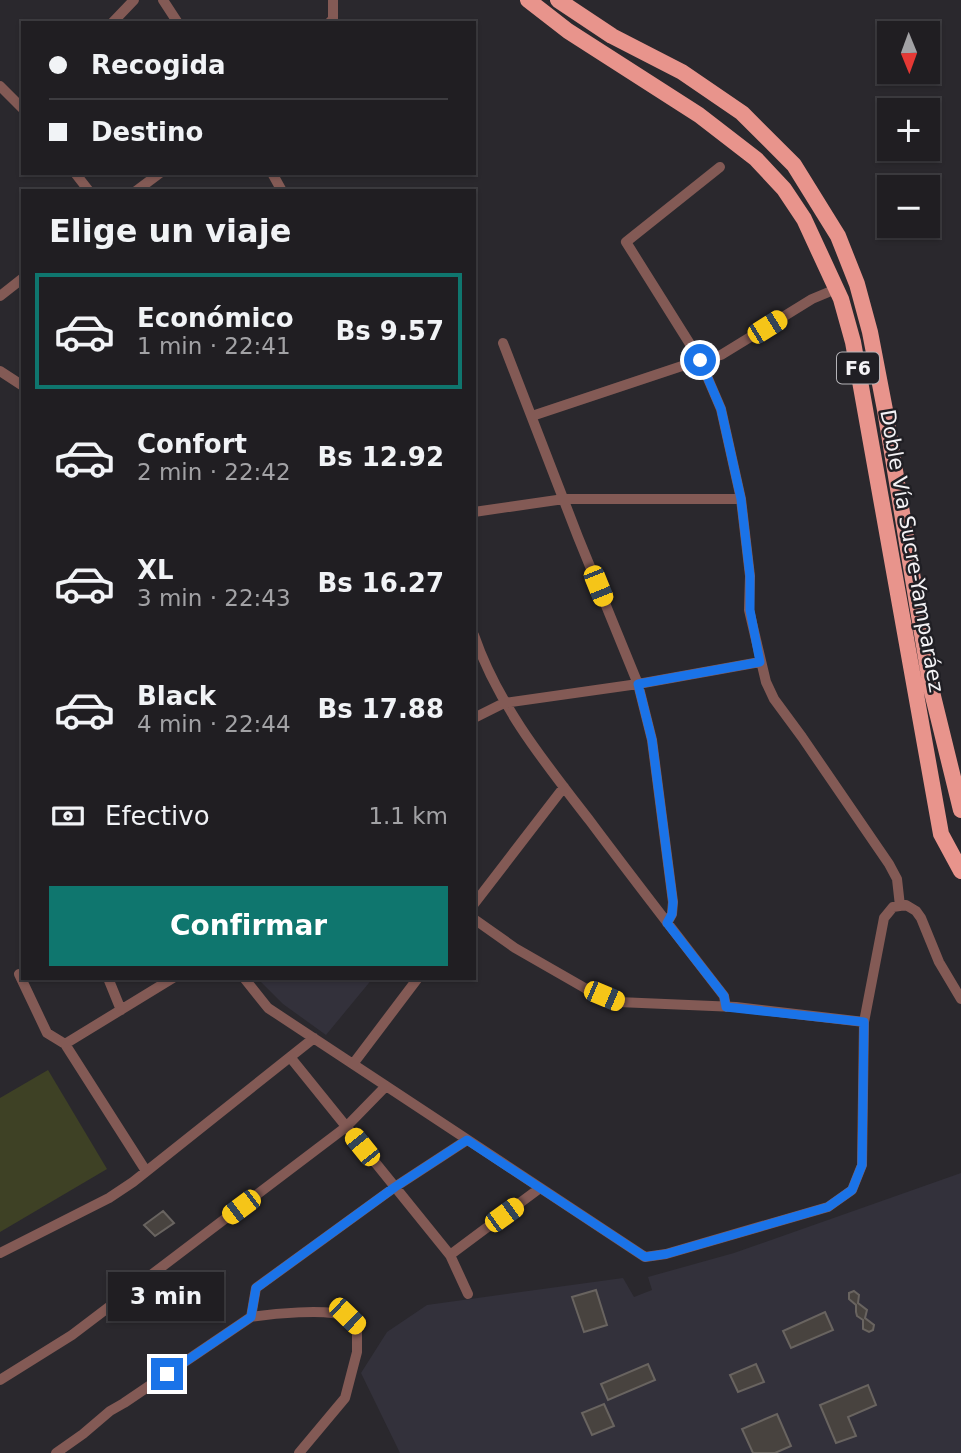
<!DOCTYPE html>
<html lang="es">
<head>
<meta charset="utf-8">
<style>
  :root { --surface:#201e22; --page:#2d2b2f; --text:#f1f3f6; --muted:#a2a2a5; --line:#3d3c40; --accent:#0f766e }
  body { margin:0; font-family:"DejaVu Sans",sans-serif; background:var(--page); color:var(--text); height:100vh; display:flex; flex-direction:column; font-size:26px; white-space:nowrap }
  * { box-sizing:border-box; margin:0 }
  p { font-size:23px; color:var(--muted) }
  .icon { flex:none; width:38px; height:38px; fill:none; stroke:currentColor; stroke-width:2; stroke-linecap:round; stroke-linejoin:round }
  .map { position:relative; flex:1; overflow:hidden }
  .sheet { position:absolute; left:21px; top:189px; width:455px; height:791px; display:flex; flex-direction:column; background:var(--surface); border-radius:0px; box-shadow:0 2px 5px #0004,0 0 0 2px var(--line) }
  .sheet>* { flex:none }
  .top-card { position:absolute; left:21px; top:21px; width:455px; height:154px; border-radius:0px; box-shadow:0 2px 5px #0004,0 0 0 2px var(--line); display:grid; align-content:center; height:154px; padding:0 28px; background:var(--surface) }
  .needle { width:46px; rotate:179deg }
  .controls { position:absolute; left:877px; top:21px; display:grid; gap:14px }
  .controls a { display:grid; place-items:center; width:63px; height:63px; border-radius:0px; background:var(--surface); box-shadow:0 2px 5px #0004,0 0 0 2px var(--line); font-size:35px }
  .end { position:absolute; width:32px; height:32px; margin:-16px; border:9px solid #1a73e8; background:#fff; box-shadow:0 0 0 4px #fff }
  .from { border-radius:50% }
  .bubble { position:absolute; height:49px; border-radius:0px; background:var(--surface); box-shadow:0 2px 5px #0004,0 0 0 2px var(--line); font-size:23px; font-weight:800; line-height:49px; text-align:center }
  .car { position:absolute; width:21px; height:42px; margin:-21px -10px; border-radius:9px; box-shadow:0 0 5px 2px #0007; background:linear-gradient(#f5c518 24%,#345 0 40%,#f5c518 0 76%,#345 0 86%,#f5c518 0) }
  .top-card b { display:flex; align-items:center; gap:24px; height:66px; font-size:26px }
  .top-card b+b { border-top:2px solid var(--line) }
  .top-card i { width:18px; height:18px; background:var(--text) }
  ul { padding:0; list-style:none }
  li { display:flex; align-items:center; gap:21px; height:116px; margin:0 14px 10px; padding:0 14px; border:4px solid transparent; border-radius:0px }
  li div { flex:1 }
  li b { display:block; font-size:26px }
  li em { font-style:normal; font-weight:800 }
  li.active { border-color:var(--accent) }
  li>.icon { width:63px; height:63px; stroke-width:1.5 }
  h2 { padding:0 28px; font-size:32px; line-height:84px }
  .pay { display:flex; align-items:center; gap:18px; height:77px; padding:0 28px; font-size:26px }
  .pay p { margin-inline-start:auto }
  .primary-button { display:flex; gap:14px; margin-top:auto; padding:14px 28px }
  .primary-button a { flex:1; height:80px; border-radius:0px; background:var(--accent); color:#fff; font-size:28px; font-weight:800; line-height:80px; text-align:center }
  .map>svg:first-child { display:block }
  .built { fill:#33313b }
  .green { fill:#3e4125 }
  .building { fill:#48433f; stroke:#696460; stroke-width:2 }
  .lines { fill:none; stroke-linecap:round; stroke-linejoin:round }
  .minor { stroke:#835a55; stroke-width:10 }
  .trunk { stroke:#e8948c; stroke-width:16 }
  .route { stroke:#1a73e8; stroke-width:9 }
  .labels { text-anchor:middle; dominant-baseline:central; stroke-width:5; stroke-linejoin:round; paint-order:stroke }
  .shield { fill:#201f24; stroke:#b4b3b7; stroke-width:2 }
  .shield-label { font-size:19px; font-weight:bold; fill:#f4f3f6 }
  .street-label { font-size:21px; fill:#f4f3f6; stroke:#201f24 }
</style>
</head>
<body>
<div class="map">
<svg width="961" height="1453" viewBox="0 0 961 1453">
  <rect width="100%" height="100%" fill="#2a282d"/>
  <path class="built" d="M257,978H373L326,1035L283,1004Z
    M961,1173V1453H400L361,1373L387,1332L427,1305L623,1278L634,1297L652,1290L648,1277L734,1253Z"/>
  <path class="green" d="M48,1070L107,1169L0,1232V1098Z"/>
  <path class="building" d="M163,1211L174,1223L155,1236L144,1225Z
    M596,1290L607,1325L584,1332L572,1297Z
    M854,1291L859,1295L858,1303L867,1310L865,1318L874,1325L873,1330L869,1332L863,1329V1320L857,1316L856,1312V1305L849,1299V1293Z
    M825,1312L833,1330L791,1348L783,1331Z
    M648,1364L655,1380L608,1400L601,1384Z
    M756,1364L764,1382L738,1392L730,1375Z
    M868,1385L876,1405L848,1417L856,1436L836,1443L820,1405Z
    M604,1404L614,1426L592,1435L582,1413Z
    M777,1414L791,1446L775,1453H753L742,1429Z"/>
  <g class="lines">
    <path class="minor" d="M163,0L178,23
      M112,23L134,0
      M329,23L333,19V0
      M0,86L23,109
      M720,167L626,242L700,360L721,409L741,499L750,576L749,610L766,682L774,699L802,737L889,864L897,879L900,906
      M75,173L89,191
      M272,173L282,191
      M136,191L160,173
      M0,296L23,278
      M503,343L578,537L638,684L652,740L673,902L672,914L667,923
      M0,371L23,386
      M532,416L700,360L721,355L812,299L836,289
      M474,512L564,499H741
      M474,635C498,705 545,763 590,821C634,880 679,938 724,996L726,1007
      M474,718L504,703L638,684L760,662
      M474,904L564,787
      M474,919L515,948L590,991L618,1002L736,1007L864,1022
      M19,974L47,1033L65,1044L146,1171
      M108,978L121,1010
      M244,978L268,1008L645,1257L666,1254L828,1207L852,1190L862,1165L864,1022L884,918L893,907L906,905L916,911L921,918L939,962L961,999
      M65,1044L173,978
      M290,1057L450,1255L468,1294
      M353,1064L418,978
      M0,1253L109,1198L133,1182L314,1038
      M450,1255L540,1188
      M251,1317L256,1288L395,1187L467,1140
      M0,1380L72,1335L346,1127L386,1086
      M56,1453L83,1434L110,1411L124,1403L251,1317C271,1314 327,1308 345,1316C350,1317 353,1322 357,1326V1352L345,1398L299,1453"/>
    <path class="trunk" d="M528,0L568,31L699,115L756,159L784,189L804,219L841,299L853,342L941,834L961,871
      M558,0L612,36L682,72L742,113L794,165L838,236L857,284L870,332L885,410L931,688L961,810"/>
  </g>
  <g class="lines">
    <path class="route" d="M167,1374L251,1317L256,1288L395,1187L467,1140L645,1257L666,1254L828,1207L852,1190L862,1165L864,1022L726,1007L724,996L667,923L672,914L673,902L652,740L638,684L760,662L750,610V576L741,499L721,409L700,360"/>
  </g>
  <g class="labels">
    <rect class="shield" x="837" y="352.5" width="42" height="31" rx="5"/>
    <g class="shield-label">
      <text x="858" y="368">F6</text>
    </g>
    <g class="street-label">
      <text transform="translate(912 551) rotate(80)">Doble Vía Sucre-Yamparáez</text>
    </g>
  </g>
</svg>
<div class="controls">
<a><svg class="needle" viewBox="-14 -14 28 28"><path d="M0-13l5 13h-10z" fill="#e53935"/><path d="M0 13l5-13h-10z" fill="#a2a2a5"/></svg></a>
<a>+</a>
<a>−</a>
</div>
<i class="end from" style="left:700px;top:360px"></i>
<i class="end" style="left:167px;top:1374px"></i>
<div class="bubble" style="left:108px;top:1272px;width:116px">3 min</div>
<i class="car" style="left:767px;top:327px;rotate:58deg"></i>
<i class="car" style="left:598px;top:586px;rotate:158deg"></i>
<i class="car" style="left:604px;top:996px;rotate:113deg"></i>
<i class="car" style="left:362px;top:1147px;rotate:321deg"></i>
<i class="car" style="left:241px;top:1207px;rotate:233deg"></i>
<i class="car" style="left:504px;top:1215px;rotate:54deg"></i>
<i class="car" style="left:347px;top:1316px;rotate:134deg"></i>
<div class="top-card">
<b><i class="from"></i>Recogida</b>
<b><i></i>Destino</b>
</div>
<section class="sheet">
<h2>Elige un viaje</h2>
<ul>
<li class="active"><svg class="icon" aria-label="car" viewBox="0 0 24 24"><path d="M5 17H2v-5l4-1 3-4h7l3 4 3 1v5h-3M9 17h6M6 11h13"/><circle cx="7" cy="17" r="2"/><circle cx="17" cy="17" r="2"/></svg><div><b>Económico</b><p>1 min · 22:41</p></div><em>Bs 9.57</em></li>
<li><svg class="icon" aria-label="car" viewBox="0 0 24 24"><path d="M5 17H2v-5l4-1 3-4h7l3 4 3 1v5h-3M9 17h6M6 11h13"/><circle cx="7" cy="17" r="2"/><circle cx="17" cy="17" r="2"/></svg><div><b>Confort</b><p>2 min · 22:42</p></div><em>Bs 12.92</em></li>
<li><svg class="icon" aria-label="car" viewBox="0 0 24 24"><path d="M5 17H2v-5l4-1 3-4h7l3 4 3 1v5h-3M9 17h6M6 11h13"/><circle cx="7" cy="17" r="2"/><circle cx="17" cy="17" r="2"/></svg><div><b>XL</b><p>3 min · 22:43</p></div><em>Bs 16.27</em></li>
<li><svg class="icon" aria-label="car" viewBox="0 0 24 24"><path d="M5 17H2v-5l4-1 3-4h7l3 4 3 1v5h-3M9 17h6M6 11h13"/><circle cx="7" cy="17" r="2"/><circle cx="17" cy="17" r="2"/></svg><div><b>Black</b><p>4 min · 22:44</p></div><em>Bs 17.88</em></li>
</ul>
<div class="pay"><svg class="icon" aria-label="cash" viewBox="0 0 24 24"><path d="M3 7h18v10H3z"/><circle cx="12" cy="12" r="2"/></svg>Efectivo<p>1.1 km</p></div>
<div class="primary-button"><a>Confirmar</a></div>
</section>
</div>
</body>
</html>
